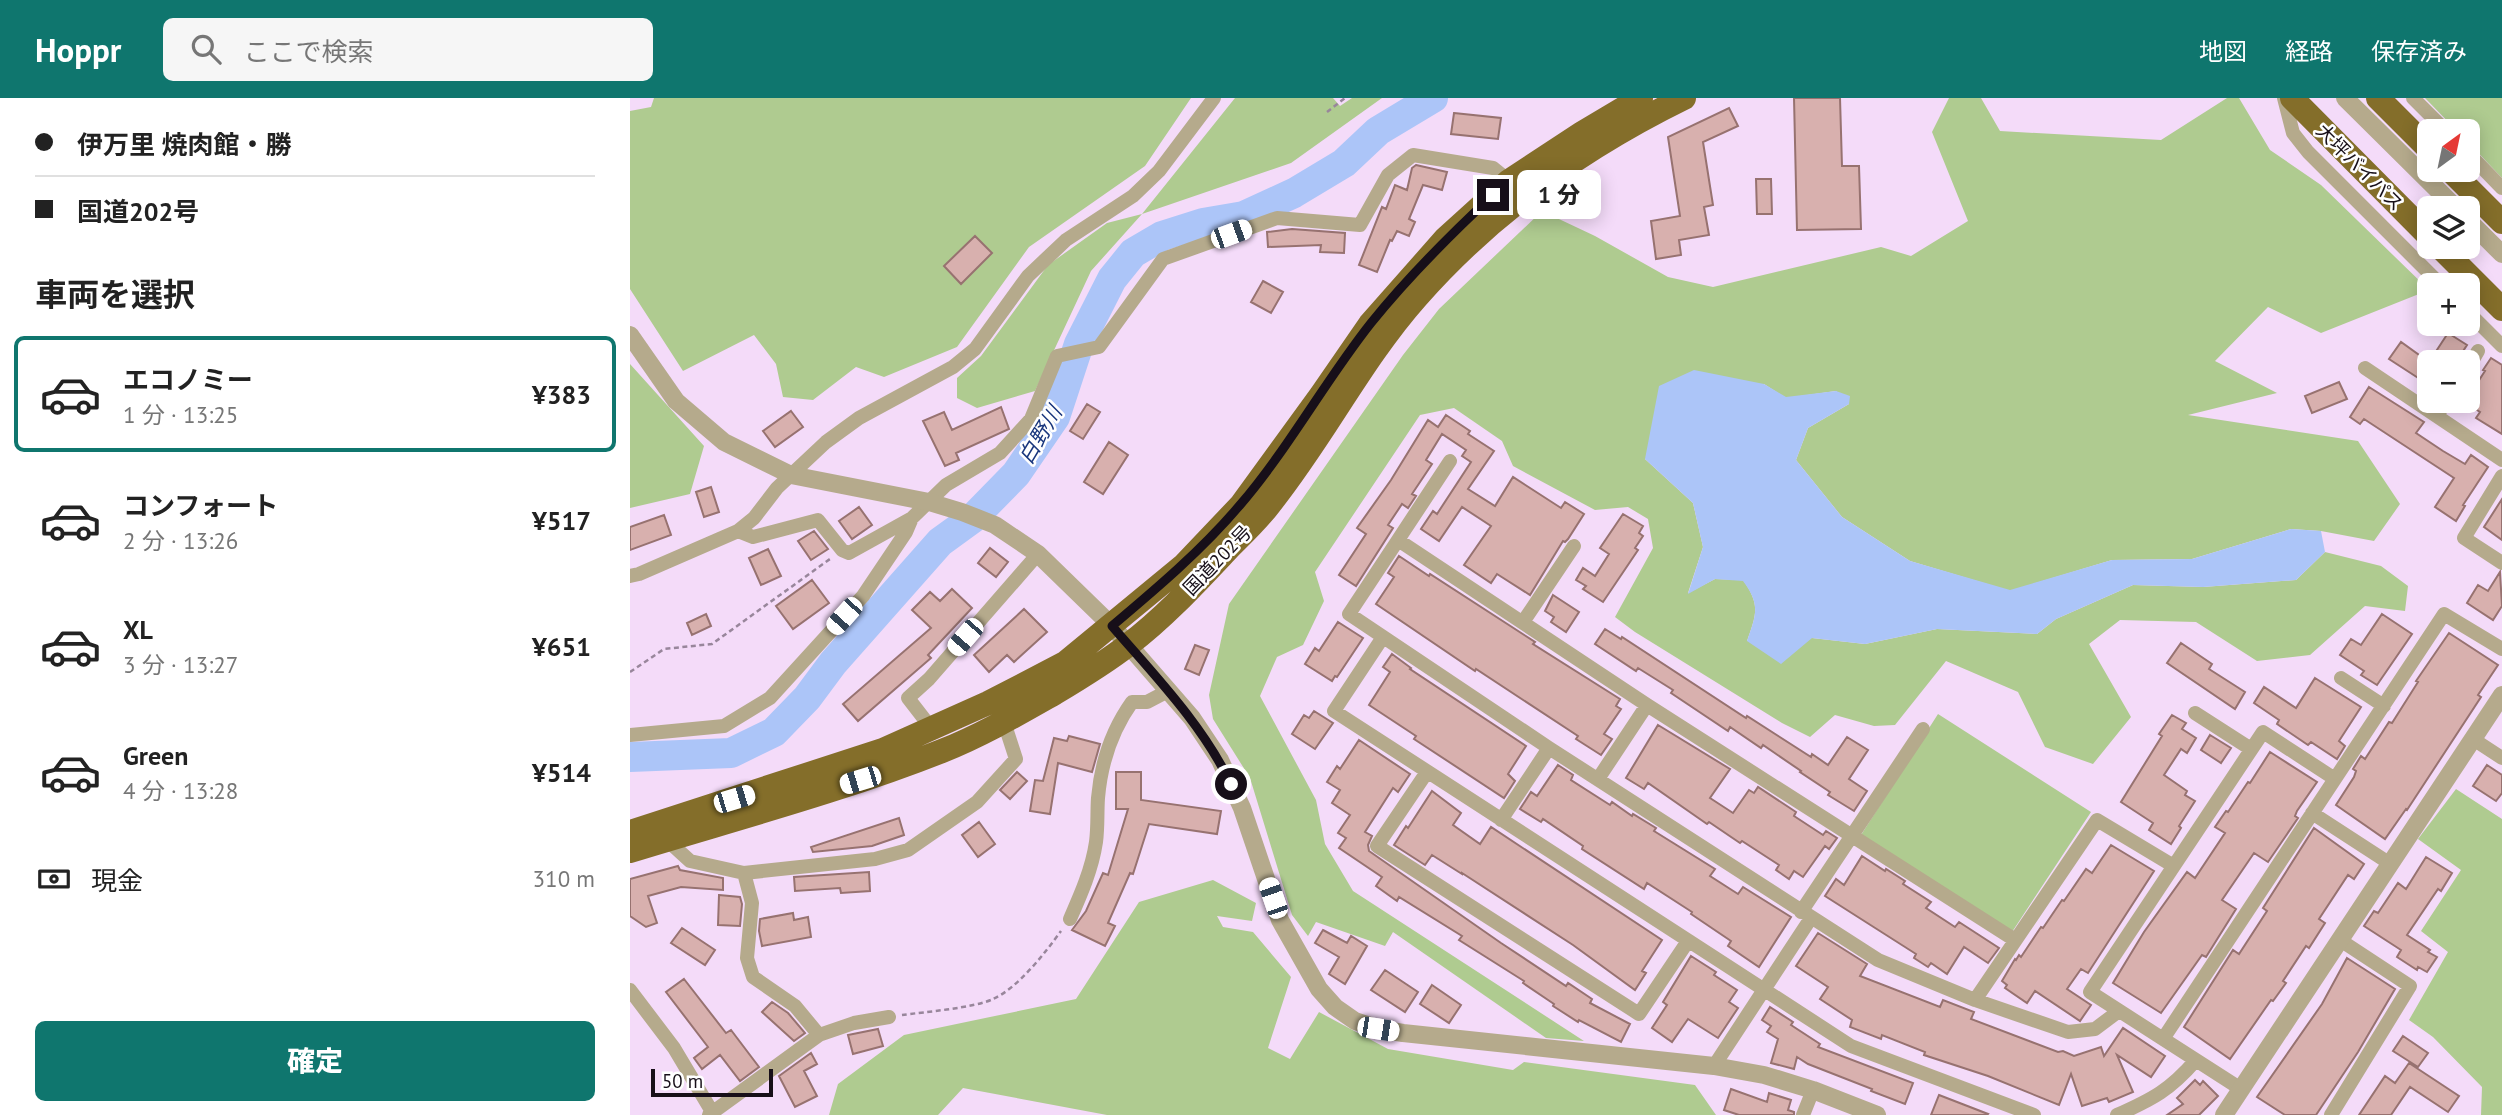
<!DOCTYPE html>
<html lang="ja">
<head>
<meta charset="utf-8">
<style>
  :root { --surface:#fff; --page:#f6f6f6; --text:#222; --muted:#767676; --line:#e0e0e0; --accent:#0f766e }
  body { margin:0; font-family:"PT Sans","Noto Sans JP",sans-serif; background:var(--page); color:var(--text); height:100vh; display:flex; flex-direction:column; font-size:26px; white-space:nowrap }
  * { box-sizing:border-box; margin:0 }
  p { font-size:23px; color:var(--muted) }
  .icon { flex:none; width:38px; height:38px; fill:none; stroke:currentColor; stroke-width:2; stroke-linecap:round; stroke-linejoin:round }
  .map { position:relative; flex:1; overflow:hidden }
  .side { display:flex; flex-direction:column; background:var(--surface); width:630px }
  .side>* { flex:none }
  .top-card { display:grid; align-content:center; height:154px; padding:0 35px; background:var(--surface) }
  .needle { width:46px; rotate:33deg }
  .tools { position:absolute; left:1787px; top:21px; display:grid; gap:14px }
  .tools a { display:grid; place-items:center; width:63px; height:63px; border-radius:10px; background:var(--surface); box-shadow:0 4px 18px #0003; font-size:35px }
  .scale { position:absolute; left:21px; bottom:18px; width:122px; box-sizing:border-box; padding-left:7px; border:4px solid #170f19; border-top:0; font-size:19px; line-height:24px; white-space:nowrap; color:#170f19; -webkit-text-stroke:5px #fff; paint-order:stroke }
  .end { position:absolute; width:32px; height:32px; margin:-16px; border:9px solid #170f19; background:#fff; box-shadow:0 0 0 4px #fff }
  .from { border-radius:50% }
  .bubble { position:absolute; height:49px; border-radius:10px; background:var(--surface); box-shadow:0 4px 18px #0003; font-size:23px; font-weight:800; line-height:49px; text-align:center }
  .car { position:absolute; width:21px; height:42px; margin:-21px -10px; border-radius:9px; box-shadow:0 0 5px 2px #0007; background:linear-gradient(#fff 24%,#345 0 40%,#fff 0 76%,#345 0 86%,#fff 0) }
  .top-card b { display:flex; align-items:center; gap:24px; height:66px; font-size:26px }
  .top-card b+b { border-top:2px solid var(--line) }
  .top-card i { width:18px; height:18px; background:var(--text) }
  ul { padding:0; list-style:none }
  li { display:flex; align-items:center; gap:21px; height:116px; margin:0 14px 10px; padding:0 21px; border:4px solid transparent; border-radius:10px }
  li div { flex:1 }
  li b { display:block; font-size:26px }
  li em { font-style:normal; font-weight:800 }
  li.selected { border-color:var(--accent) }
  li>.icon { width:63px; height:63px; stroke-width:1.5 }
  h2 { padding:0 35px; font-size:32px; line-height:84px }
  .pay { display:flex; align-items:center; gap:18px; height:77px; padding:0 35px; font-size:26px }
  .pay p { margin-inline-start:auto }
  .action { display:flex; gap:14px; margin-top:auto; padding:14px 35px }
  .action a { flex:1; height:80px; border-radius:10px; background:var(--accent); color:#fff; font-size:28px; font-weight:800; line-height:80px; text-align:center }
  header { display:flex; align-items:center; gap:42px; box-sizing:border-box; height:98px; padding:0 35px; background:var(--accent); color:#fff }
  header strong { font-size:33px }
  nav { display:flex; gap:38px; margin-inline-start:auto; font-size:24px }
  .search { width:490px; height:63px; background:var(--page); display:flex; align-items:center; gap:18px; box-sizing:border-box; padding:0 24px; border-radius:10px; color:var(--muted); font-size:26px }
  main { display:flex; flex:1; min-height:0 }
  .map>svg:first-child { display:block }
  .green { fill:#afcb90 }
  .water { fill:#acc5f8 }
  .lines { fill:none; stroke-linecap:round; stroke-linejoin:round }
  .river { stroke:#acc5f8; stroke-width:30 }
  .building { fill:#d8b0ae; stroke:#977270; stroke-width:2 }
  .path { stroke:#98869b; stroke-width:2.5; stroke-dasharray:5 3.5; stroke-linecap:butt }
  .minor { stroke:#b5aa8c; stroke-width:14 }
  .tertiary { stroke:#b5aa8c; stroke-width:18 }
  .trunk { stroke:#846e2a; stroke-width:24 }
  .route { stroke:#170f19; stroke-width:9 }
  .labels { text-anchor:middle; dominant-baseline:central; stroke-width:5; stroke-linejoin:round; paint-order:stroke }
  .street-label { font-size:19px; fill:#170f19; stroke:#fff }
  .water-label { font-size:21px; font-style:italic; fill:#19367d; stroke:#fff }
</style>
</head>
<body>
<header>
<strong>Hoppr</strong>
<div class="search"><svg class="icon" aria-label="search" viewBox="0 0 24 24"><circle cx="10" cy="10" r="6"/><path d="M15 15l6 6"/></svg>ここで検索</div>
<nav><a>地図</a><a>経路</a><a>保存済み</a></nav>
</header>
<main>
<section class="side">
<div class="top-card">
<b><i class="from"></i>伊万里 焼肉館・勝</b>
<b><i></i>国道202号</b>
</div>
<h2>車両を選択</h2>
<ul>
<li class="selected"><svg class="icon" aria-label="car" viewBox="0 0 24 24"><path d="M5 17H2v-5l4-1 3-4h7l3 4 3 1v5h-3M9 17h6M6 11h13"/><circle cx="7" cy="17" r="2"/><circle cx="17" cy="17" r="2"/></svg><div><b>エコノミー</b><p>1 分 · 13:25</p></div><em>¥383</em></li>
<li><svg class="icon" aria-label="car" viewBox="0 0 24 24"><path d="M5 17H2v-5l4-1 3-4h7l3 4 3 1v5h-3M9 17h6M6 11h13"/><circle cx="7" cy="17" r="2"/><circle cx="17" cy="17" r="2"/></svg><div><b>コンフォート</b><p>2 分 · 13:26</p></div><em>¥517</em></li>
<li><svg class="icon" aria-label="car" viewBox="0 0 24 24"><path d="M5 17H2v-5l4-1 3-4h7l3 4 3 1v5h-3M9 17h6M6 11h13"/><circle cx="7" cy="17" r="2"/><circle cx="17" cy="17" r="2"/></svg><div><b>XL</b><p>3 分 · 13:27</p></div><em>¥651</em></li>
<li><svg class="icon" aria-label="car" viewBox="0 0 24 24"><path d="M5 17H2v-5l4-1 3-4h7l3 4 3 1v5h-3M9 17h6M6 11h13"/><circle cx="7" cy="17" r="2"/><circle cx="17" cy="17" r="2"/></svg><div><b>Green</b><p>4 分 · 13:28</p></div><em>¥514</em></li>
</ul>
<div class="pay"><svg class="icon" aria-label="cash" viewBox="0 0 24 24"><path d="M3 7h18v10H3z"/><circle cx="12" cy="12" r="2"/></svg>現金<p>310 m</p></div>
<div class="action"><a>確定</a></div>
</section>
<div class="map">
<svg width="1872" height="1017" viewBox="0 0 1872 1017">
  <rect width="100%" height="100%" fill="#f4dbf9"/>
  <path class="green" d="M24,0H561L515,68L399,149L327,249L254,279L226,269L183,302L153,299L146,266L124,237L53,273L0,191V13L21,9Z
    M605,0H703L710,8L722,0H752L661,65L512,116L461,173L405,293L347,310L327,300V280L351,258L418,167L477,125L512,116Z
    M1319,0H1351L1370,33L1531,42L1597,0H1609L1640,52L1691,87L1799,192L1691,235L1638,209L1585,263L1647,295L1558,317L1728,343L1770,406L1744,443L1691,433L1661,431L1562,461L1482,462L1380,493L1280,463L1212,419L1166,362L1178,330L1219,306L1206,293L1156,300L1134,286L1015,361L1063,405L1073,449L1058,495L1085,481L1113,482C1131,507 1126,517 1117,543L1182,540L1235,546L1307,531L1407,536L1426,521L1503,487L1573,489L1666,482L1695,454L1751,468L1778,488L1775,513L1735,508L1680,557L1627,563L1566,524L1490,522L1459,546L1501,619L1463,666L1415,649L1388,594L1316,563L1265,627L1244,628L1205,617L1180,639L1152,625L1005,534L985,519L1023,450L1018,421L998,409L965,412L883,368L872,343L824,310L790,317L685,474L694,503L673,547L647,559L630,598L686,702L695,746L723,793L954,943L916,940L763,834L755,848L686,824L678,838L662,817L620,680L583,621L579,597L599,506L773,257L809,211L912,113L965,138L1038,179L1083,189L1251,149L1281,158L1338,123L1302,34Z
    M1795,0H1872V80L1838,44V33H1827Z
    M0,266L74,348L60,396L0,410Z
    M1308,616L1461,714L1382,834L1231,737Z
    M1826,691L1872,721V1017H1851L1852,989L1803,939L1779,922L1818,854L1791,833L1831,772L1788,741Z
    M583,782L626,805L622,823L587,818L593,829L623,834L661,879L638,950L660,961L689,914L758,951L883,972L894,964L1065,987L1086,1017H477L333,990L308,1017H199L208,986L274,937L446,901L509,804Z"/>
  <path class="water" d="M1064,272L1134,286L1156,299L1206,293L1220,298L1219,306L1178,330L1166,362L1212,419L1280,463L1380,492L1482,462L1562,461L1661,431L1691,433L1695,454L1666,482L1573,489L1503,487L1426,521L1407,536L1307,531L1235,546L1182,540L1151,566L1117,543C1126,517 1131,507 1113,483L1085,481L1058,496L1073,449L1063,405L1015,361L1029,288Z"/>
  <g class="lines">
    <path class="river" d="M0,659L101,655L144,634L177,600L203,565L310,444L343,420L386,376L425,319L449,246L482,181L503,155L532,138L573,125L614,118L664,95L714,65L748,33L803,0"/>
  </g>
  <path class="building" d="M1164,0H1210L1212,68H1229L1231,131L1167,132Z
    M1099,10L1108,28L1073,44L1083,107L1074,109L1079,137L1049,142L1051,157L1026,161L1021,123L1050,118L1038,39Z
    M824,15L871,20L868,41L821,36Z
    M786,67L817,74L812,92L793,87L779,121L785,124L779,138L767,133L762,143L760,142L747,174L729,167L752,109L756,111L765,87L777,92L782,70Z
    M1126,81H1141L1142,116H1127Z
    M662,131L715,135L714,155L690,154L691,147L638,149L637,134Z
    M345,138L362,155L331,186L314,168Z
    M633,183L653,194L641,215L621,204Z
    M1818,235L1837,247L1826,264H1799V287L1759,261L1771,244L1799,264Z
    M1861,260L1872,267V336L1846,320L1850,314L1835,304L1855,273L1853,272Z
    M1709,284L1717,301L1682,315L1675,298Z
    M1739,289L1794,324L1786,335L1813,353L1835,366L1841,357L1858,369L1833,407L1835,408L1826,423L1805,409L1824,380L1734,321L1730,326L1720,319Z
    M457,306L470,314L453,341L440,333Z
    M371,309L379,331L326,355L329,362L315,368L293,323L314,314L322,332Z
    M161,313L173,329L145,349L133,333Z
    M816,317L840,333L838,336L864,353L838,391L865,408L883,379L931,410L935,404L954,416L938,441L935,444L933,443L900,497L867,476L861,485L834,467L861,428L832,409L809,443L791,431L803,413L807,416L841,364L832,358L836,352L812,336L796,362L802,366L782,396L786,398L778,410L772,406L758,427L763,430L726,488L709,477L736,436L727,430L761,382L798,322L808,329Z
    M479,344L498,357L473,396L454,384Z
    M81,389L89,414L74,419L66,394Z
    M1872,401V442L1854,429Z
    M229,409L242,427L222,441L209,423Z
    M993,416L1013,428L1009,435L1013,438L1005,450L1008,452L973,504L953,491L956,488L946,482L953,470L965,478L979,456L970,450Z
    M34,417L41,437L0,452V429Z
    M184,433L198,451L181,462L168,443Z
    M360,450L378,464L366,479L348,465Z
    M138,451L151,478L131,487L119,460Z
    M769,458L799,478L800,476L905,544L903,546L990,601L986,608L991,611L974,636L982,641L971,657L946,641L948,638L846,571L845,573L746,506L764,479L758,475Z
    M1870,474L1872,508L1863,522L1837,505L1848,487L1858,493Z
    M182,482L199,505L163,531L146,508Z
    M322,491L342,510L298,557L301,560L228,623L213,606L301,530L282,512L300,494L310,503Z
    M923,497L949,514L936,534L921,524L924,519L915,513Z
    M394,511L417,534L384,564L377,557L359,574L344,557Z
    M76,516L81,528L62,537L57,525Z
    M1752,516L1782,536L1747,587L1731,577L1734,573L1710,557L1721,541L1731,547Z
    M708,524L733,540L707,579L705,578L702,583L675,566L685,550L689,553Z
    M975,531L991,541L992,539L1116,620L1117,618L1181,659L1182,656L1198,667L1217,639L1238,652L1219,681L1237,693L1224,713L1198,697L1200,694L1170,674L1171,673L1133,647L1131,650L1100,629L1098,633L1041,595L1043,592L1008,570L1006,573L965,546Z
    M1819,535L1868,567L1848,597L1851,599L1777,712L1776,711L1755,741L1706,707L1724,679L1726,673L1723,671L1731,658L1735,661L1759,624L1762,625L1788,584L1786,583Z
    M1551,545L1582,566L1579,571L1615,594L1605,611L1537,565Z
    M565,547L579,552L569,577L555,571Z
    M762,556L781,570L780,571L896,648L878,676L885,683L874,700L784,641L786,638L739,607L760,574L753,569Z
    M1685,580L1731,609L1709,643L1715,648L1707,661L1681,644L1678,647L1647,626L1649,622L1624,605L1634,589L1666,610Z
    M684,613L703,625L685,651L662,636L674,617L679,620Z
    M1542,617L1556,625L1552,631L1566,640L1557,655L1551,651L1534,677L1557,693L1555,697L1565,703L1549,728L1551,730L1541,746L1519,732L1523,725L1491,704L1532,638L1529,636Z
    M1028,627L1100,671L1080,700L1103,715L1119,692L1124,695L1128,689L1166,714L1164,718L1193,737L1196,733L1207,740L1199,751L1195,748L1173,779L1164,773L1159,781L1146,772L1149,767L1112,743L1110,745L1079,724L1077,726L1018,685L1014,691L996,680Z
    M1580,637L1601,650L1591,665L1571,652Z
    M439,638L470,646L462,674L428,665L420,716L400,713L405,682L413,683L424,640L437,643Z
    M729,642L780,676L768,694L763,690L735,734L742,738L738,747L739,753L871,845L936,888L938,885L962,901L960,905L1000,926L991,944L949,922L948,924L923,908L924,906L893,885L894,883L829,842L832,838L769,799L767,803L746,788L752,779L709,750L716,740L708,735L720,717L702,705L710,692L697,684L707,668L710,671Z
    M1640,654L1687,684L1667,713L1665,718L1668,720L1638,764L1624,755L1592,802L1606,811L1576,859L1572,857L1531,915L1483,885L1514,834L1557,774L1565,780L1595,735L1585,729L1596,713L1598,714L1618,684L1620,685Z
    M928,667L943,677L941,682L980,707L982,704L1002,718L1003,716L1026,730L1024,733L1085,771L1080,778L1108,796L1113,789L1161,819L1129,869L1098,848L1101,843L1061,816L1062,814L1017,785L1014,791L952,751L953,748L913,721L911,724L890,711L901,694L907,698Z
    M1857,667L1872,677V695L1866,703L1843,688Z
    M387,674L397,683L380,701L370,692Z
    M486,674H511V702L591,713L587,736L519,726L503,776L500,775L478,825L485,828L475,848L442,832L456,813L473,775L478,777L498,711H486Z
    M802,693L831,715L823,727L850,746L861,729L1032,842L1012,873L1016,875L1005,892L943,847L832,775V776L802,757L795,767L764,747L776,728L778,730Z
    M269,720L274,737L242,748L183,754L181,749Z
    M349,724L365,746L348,759L332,737Z
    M1684,730L1734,766L1724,781L1718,777L1689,821L1695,825L1679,850L1676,848L1653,883L1656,885L1643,903L1641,902L1600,961L1554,929L1603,852L1609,856L1637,813L1633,810Z
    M1481,747L1524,773L1458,875L1451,871L1437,891L1461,907L1450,923L1405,893L1397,905L1375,890L1377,887L1372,883L1385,861L1386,862L1389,857L1391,859L1411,829L1413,830L1432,802L1434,803L1456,771L1462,775Z
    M1232,758L1255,773L1256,771L1275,783L1273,786L1301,804L1296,810L1325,829L1329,824L1369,850L1358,865L1334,849L1317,876L1301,865L1298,869L1284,860L1286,856L1195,798L1206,781L1214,787Z
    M1796,759L1822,775L1811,793L1808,791L1777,837L1800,852L1798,854L1807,859L1797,874L1788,869L1787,872L1767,859L1771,852L1734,828L1744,813L1748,815L1768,785L1776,791Z
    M48,768L50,772L93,780V792L51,789L18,798L27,825L16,829L0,818V781Z
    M239,774L240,793L211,795L210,790L165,793L164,779Z
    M89,797L110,799L112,806L110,828L88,827Z
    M163,815L164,822L178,819L181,839L132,848L129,833L130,821Z
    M52,830L85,852L75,867L41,845Z
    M693,832L717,845L721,838L737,848L715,886L699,876L709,859L685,845Z
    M1188,835L1237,866L1230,878L1310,909L1313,902L1344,914L1341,921L1428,954L1433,953L1444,958L1471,949L1474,958L1493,930L1535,958L1521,979L1487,957L1503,994L1479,1004L1477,1000L1452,1008L1441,976L1429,1007L1358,978L1294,957L1295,954L1252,937L1251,941L1220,929L1222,922L1190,901L1198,889L1166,868Z
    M1061,858L1086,874L1084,877L1107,892L1099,904L1108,910L1088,940L1058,921L1042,944L1022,930L1037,907L1033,904Z
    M1717,860L1765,891L1728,954L1686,1017H1655L1627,999L1692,906Z
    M755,872L788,894L775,914L741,892Z
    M54,881L96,935L101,932L129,969L110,983L90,957L72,971L64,960L78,949L36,894Z
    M802,887L831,907L819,925L790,906Z
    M142,904L158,915L175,935L164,943L132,914Z
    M1140,909L1163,924L1161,927L1190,946L1188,949L1283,985L1275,1006L1241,993L1242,991L1178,966L1167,959L1164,971L1141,965L1148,941L1137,934L1141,928L1132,922Z
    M248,931L253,948L223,956L218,937Z
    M1773,938L1798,955L1788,969L1763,953Z
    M181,955L187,966L174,973L187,998L165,1009L149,978Z
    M1779,965L1829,998L1818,1014L1780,989L1761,1017H1729L1755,978L1765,985Z
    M1565,982L1570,987L1573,983L1588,998L1569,1017H1537L1553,1006L1547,1000Z
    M1101,991L1137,1004L1139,995L1161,1002L1158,1012L1164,1014V1017H1109L1094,1012Z
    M1309,997L1358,1016L1357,1017H1301Z"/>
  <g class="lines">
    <path class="path" d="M697,14L715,0
      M0,574L34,551L82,546L200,461
      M272,917C294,914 344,910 363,901C388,890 415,855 431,833"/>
    <path class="minor" d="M1654,0L1663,35L1678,54L1811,187
      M1783,0L1816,33
      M1838,55L1872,90
      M1838,214L1872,248
      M1735,270L1872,362
      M1838,270L1848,253
      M1807,318L1816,303
      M1872,378L1834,440L1872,465
      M108,433L123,439L188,422L212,452L219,455L282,420
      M768,442L820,363
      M0,478L9,476L108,433L124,420L147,390L196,344L229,320L323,269L345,251L398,178L436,142L503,98L529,73L584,0
      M893,524L944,448
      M753,539L704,613L1221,948L1404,1017
      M1711,580L1754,608
      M1565,615L1621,651
      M302,631L278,600L299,581L408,456
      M0,637L94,628L140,600L233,498L276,434L282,420L316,387L370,355L401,321L427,258L469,249L533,161L647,120L730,127L758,77L783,57L863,70L879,83
      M1843,641L1872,660
      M797,674L747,748L1009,916L1058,843
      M968,681L1017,607
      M1682,715L1759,765
      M871,722L919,650
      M37,742L60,763L114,775L245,761L278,752L347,704L386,661L374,624
      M114,775L122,805L117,860L123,879L165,908L189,937
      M1171,814L1293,631
      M440,821C451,796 462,771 466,744C468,729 467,715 468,700C471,665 482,632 502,604H517L538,593
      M1385,842L1017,607L768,442L719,516L919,650L1248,862L1345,902L1438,934L1465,931L1489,913
      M0,892L44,950L84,1017
      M1345,902L1467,722L1542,767
      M1533,941L1814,516L1872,551
      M1084,968L1181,820
      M1611,991L1460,894L1633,634L1705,681
      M79,1017L189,937L224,925L259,919
      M1173,1017L1183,992
      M1487,1017C1523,1001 1540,992 1566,962
      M1701,1017L1780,888L1710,842"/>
    <path class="tertiary" d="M1715,0L1826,110
      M1838,122L1872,156
      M0,237L46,303L94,344L161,377L299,404L332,414L365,427L408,456L482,528L562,620L590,662L612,710L650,822L689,891L705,909L725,923L749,931L773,935L1084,968L1134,977L1183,992L1247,1017
      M1594,1017L1872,597"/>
    <path class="trunk" d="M1662,0L1799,138
      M1748,0L1799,51
      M1820,72L1872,124
      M1810,149L1872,211
      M0,734L253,652L358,605L435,565L554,467L611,407L691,297L740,226L815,141L879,83L952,35L1011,0
      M0,753C104,721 211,693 312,653C352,637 388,616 425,595C450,580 475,565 498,547C535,519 567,484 599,450C613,436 628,422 640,406C693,340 731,262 787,199C861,115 954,49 1054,0"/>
  </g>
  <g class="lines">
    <path class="route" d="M601,686C572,626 525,578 482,528C527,490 572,452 610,407C659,350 695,283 741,225C778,179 819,138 863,97"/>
  </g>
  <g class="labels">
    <g class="street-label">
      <text transform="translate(1730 69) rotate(45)">大坪バイパス</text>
      <text transform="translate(587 462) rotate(-46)">国道202号</text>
    </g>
    <g class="water-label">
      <text transform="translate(410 337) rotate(-59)">白野川</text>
    </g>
  </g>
</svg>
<div class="tools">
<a><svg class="needle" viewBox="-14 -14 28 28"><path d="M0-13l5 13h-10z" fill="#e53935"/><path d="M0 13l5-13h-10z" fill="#767676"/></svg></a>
<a><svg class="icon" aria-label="layers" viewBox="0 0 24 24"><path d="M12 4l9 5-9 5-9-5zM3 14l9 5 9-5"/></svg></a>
<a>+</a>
<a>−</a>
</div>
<div class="scale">50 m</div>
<i class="end from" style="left:601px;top:686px"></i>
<i class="end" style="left:863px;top:97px"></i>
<div class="bubble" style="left:887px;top:72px;width:84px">1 分</div>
<i class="car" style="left:601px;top:136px;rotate:70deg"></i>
<i class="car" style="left:214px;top:518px;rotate:222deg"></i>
<i class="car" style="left:335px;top:539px;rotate:221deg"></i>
<i class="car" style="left:230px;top:682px;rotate:253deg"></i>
<i class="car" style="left:104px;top:701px;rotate:73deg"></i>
<i class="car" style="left:643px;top:800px;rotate:341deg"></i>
<i class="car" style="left:748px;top:931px;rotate:99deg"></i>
</div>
</main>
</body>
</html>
